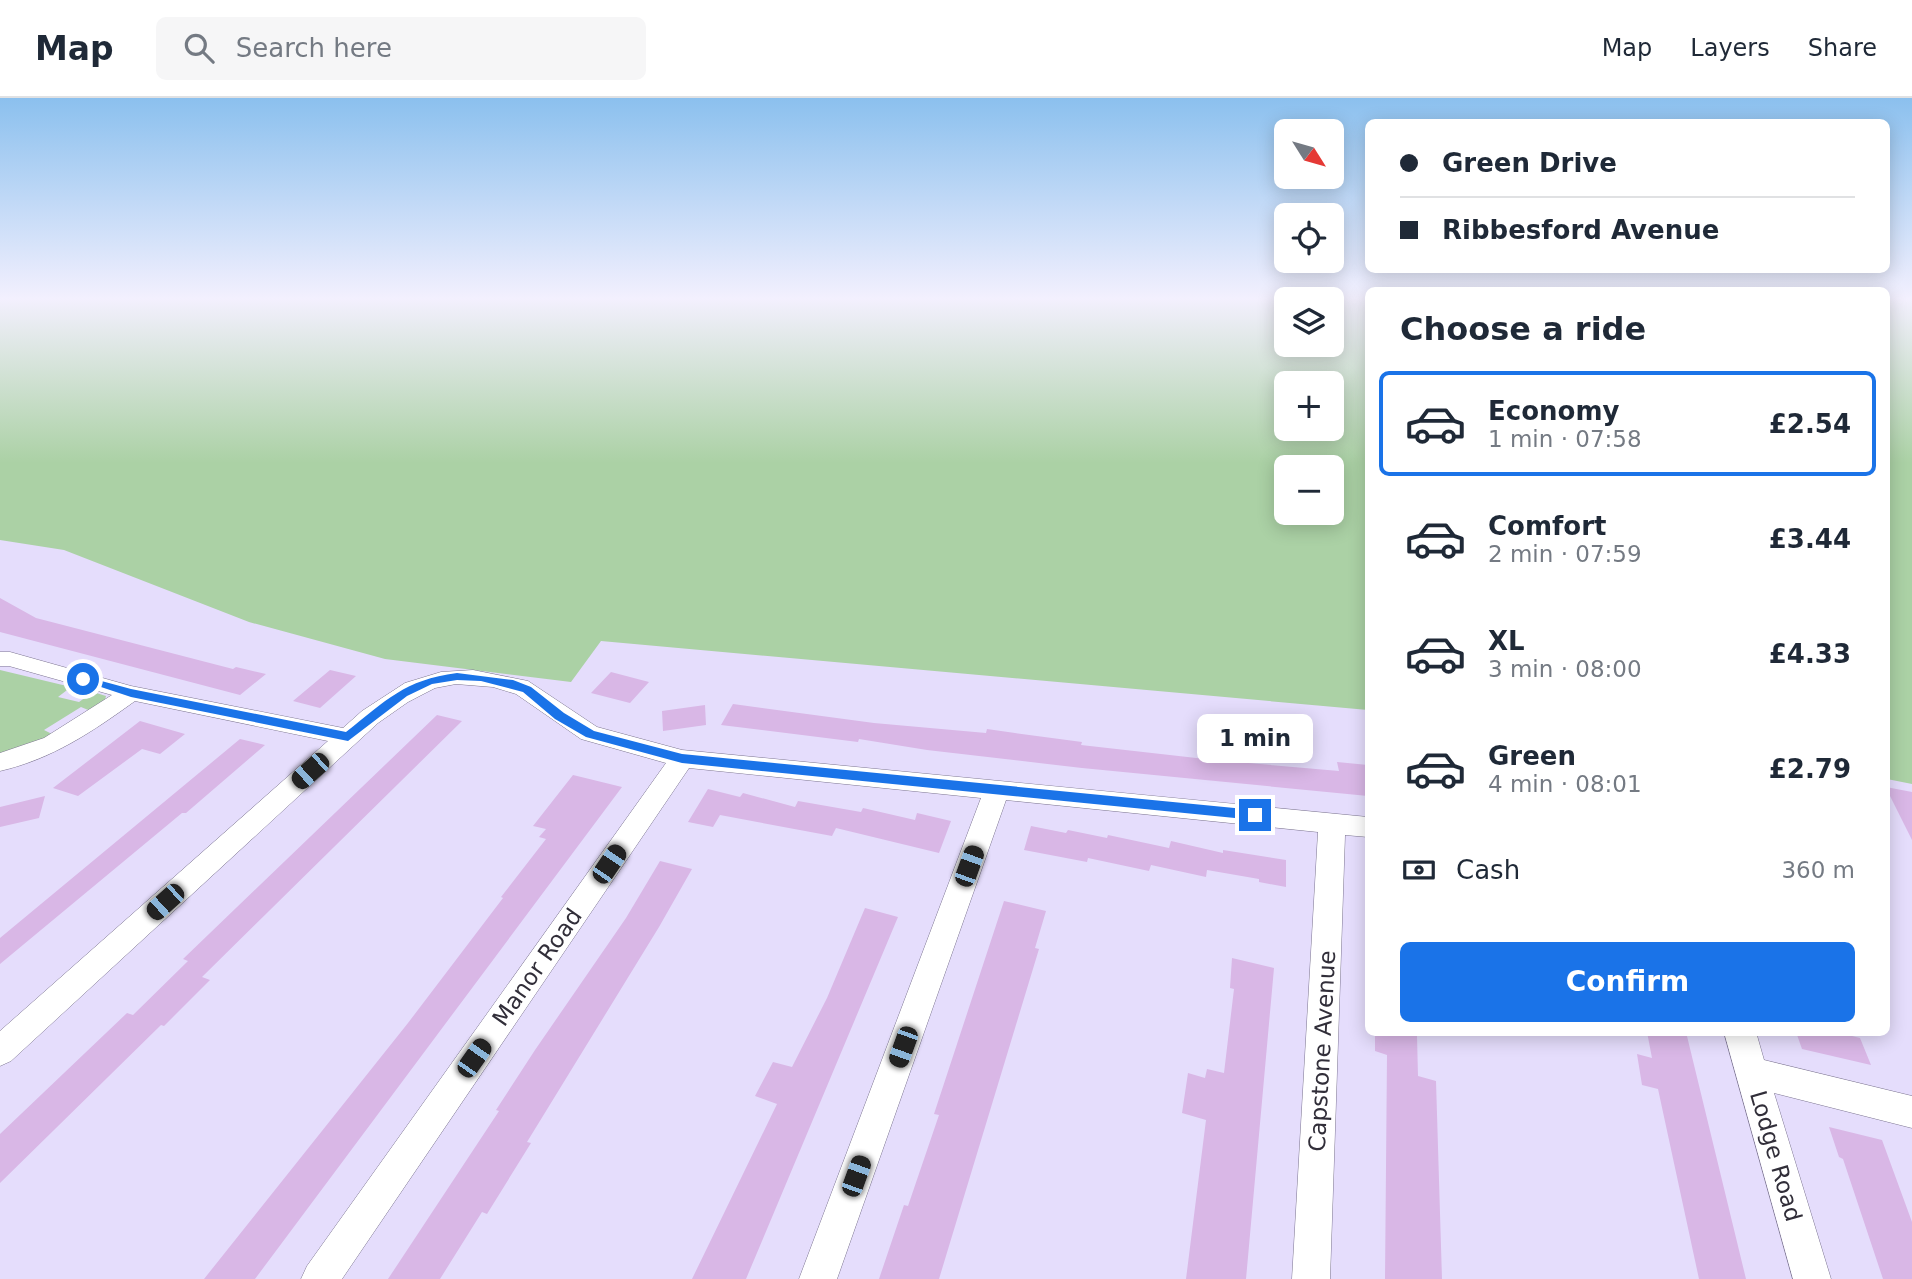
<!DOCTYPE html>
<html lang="en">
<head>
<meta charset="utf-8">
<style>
  :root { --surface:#fff; --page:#f6f6f7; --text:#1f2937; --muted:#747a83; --line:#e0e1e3; --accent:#1a73e8 }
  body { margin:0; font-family:"DejaVu Sans",sans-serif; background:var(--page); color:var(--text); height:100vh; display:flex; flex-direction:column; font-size:26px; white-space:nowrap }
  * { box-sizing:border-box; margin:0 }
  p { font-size:23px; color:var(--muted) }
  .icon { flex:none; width:38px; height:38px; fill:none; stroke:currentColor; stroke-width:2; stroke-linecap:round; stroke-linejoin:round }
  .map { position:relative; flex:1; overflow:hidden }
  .panel { position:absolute; left:1365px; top:189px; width:525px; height:749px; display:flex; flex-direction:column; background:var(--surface); border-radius:10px; box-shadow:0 4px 18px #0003 }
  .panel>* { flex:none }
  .hud { position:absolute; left:1365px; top:21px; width:525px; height:154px; border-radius:10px; box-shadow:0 4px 18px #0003; display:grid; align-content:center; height:154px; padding:0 35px; background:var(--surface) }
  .needle { width:46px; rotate:127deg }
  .controls { position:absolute; left:1274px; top:21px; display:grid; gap:14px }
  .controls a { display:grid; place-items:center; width:70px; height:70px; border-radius:10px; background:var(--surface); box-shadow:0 4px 18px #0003; font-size:35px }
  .end { position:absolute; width:32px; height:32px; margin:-16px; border:9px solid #1a73e8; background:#fff; box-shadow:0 0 0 4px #fff }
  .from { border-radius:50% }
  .bubble { position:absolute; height:49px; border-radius:10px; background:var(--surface); box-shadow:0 4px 18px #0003; font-size:23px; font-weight:700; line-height:49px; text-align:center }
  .car { position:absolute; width:21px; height:42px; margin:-21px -10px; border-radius:9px; box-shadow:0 0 5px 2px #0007; background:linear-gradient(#222 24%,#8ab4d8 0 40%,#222 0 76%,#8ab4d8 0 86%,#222 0) }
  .hud b { display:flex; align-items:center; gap:24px; height:66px; font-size:26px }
  .hud b+b { border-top:2px solid var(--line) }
  .hud i { width:18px; height:18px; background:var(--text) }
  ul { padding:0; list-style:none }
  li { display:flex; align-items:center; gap:21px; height:105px; margin:0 14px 10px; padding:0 21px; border:4px solid transparent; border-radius:10px }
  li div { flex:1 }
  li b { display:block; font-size:26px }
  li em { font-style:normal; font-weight:700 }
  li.current { border-color:var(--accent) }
  li>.icon { width:63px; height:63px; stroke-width:1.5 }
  h2 { padding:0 35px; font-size:32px; line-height:84px }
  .pay { display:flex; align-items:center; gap:18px; height:77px; padding:0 35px; font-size:26px }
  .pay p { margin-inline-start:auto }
  .cta { display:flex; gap:14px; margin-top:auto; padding:14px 35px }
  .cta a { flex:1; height:80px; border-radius:10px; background:var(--accent); color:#fff; font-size:28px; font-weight:700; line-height:80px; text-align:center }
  header { display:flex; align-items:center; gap:42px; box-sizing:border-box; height:98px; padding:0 35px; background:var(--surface); border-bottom:2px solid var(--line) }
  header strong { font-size:33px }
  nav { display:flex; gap:38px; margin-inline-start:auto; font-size:24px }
  .search { width:490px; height:63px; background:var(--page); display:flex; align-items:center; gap:18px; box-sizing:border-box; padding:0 24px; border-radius:10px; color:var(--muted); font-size:26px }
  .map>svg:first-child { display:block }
  .green { fill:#abd1a5; fill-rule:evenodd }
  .building { fill:#d9b7e6 }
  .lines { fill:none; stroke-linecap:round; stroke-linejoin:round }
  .minor-casing { stroke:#7c7590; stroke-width:1 }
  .minor { fill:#fff; fill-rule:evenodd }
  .route { fill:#1a73e8 }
  .labels { text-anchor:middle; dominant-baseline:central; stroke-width:5; stroke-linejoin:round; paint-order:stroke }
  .near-street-label { font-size:23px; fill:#312e39; stroke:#fff }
</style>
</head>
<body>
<header>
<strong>Map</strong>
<div class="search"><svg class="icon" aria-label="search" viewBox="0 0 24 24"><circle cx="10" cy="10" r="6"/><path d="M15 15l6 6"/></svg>Search here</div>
<nav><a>Map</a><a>Layers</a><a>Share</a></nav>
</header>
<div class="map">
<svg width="1912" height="1181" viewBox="0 0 1912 1181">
  <rect width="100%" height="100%" fill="#e5ddfc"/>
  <path class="green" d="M0,200H1368V612L601,543L571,584L385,561L249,524L64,452L0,442ZM1286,201H1332V247H1286ZM1286,285H1332V331H1286ZM1286,369H1332V415H1286Z
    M1886,200H1912V686L1887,681Z
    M0,572L71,589L58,599L79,604L93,594L106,598L104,605L93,614L81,609L44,632L56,638L0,656Z"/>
  <path class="building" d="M0,500L36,520L233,571L236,569L266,576L240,597L0,534Z
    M330,572L356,578L320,610L293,603Z
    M611,574L649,584L630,605L591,595Z
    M733,606L874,625L986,635L987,631L1015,635L1082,644L1081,647L1214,662L1339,673L1337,664L1368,667V698L1082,670L927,652L859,641L858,644L721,627Z
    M705,607L706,627L663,633L662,613Z
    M437,617L462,623L202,879L210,882L164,928L161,927L0,1085V1036L127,915L133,917L188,863L183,861Z
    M140,623L185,636L160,656L142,651L78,698L53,690Z
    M240,641L265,647L186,715H182L0,866V840Z
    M573,677L622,689L255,1181H204L408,925L503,800L501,799L546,741L539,739L546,731L533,728Z
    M1886,689L1912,694V742L1886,690Z
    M708,691L740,699L743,695L795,709L798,703L861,714L863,710L915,722L917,715L951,723L939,755L836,730L832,738L720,717L713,729L688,724Z
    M45,698L39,720L0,729V709Z
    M1031,728L1066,735L1068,732L1107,740L1108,737L1169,750L1171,743L1223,755V752L1286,762V789L1259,784V781L1207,772L1206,779L1151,767L1149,773L1088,760L1087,764L1024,752Z
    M660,763L692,771L659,829L527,1044L531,1045L487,1116L482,1114L440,1181H388L499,1013L496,1012L535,952L626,820Z
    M1004,803L1046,813L1035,850L1039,851L939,1181H879L904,1107L908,1108L939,1017L934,1016Z
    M865,810L898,819L746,1181H692L777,1006L755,998L773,964L792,969L827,900Z
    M1232,860L1274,870L1246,1181H1186L1206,1022L1182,1015L1188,975L1205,980L1207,971L1224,975L1234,891L1230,890Z
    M1375,934H1406L1417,938L1418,978L1436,983L1442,1181H1385L1387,957L1375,953Z
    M1647,934H1686L1746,1181H1699L1658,991L1642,987L1637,956L1652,960Z
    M1796,934H1836L1860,940L1871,967L1802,951Z
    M1829,1029L1882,1042L1912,1124V1181H1883L1843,1061L1839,1059Z"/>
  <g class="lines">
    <g class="minor-casing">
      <path id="minor" d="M0,554H10L131,588L343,630L362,613L405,585L441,574L473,572L528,583L597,629L682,652L1368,719V739L1345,737L1330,1181H1292L1318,734L1006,702L837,1181H799L981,700L689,670L342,1181H301L307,1168L666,665L581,641L516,596L493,589L456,586L435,590L408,604L378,625L11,963L0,968V933L328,643L135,603C92,634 52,661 0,673V655L44,640L112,597L9,568H0Z
        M1724,934H1756L1764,962L1912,998V1030L1774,995L1831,1181H1793Z"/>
    </g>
    <use href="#minor" class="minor"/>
  </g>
  <linearGradient id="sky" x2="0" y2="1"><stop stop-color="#8bc0ee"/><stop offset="0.55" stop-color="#f3f0fe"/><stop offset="1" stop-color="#f3f0fe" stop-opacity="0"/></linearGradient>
  <rect width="1912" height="365" fill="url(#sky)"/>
  <path class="route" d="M457,575L513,582L531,589L564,615L594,633L682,656L1255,712L1261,717L1255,722L682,665L586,639L555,621L523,594L481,583L457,582L432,586L407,598L348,643L131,599L77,581L83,578L131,591L346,634C387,602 404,582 457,575Z"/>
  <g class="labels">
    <g class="near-street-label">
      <text transform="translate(537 869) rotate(-55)">Manor Road</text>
      <text transform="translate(1322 953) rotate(-87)">Capstone Avenue</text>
      <text transform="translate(1776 1058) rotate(74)">Lodge Road</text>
    </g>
  </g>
</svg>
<div class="controls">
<a><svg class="needle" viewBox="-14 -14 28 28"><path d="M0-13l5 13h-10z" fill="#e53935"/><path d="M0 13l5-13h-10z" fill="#747a83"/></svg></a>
<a><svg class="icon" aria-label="locate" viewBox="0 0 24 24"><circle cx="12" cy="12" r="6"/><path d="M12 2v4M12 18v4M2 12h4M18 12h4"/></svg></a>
<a><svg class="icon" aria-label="layers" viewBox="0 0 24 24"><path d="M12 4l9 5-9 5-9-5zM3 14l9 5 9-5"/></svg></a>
<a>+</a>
<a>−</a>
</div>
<i class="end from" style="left:83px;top:581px"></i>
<i class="end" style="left:1255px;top:717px"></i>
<div class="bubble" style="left:1197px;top:616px;width:116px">1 min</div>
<i class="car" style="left:310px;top:673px;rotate:228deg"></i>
<i class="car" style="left:609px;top:766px;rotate:34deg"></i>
<i class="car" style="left:969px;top:768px;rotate:20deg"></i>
<i class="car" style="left:165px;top:804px;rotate:228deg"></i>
<i class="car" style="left:903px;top:949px;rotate:200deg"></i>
<i class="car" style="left:474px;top:960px;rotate:35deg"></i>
<i class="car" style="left:856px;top:1078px;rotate:20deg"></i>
<div class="hud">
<b><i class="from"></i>Green Drive</b>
<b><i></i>Ribbesford Avenue</b>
</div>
<section class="panel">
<h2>Choose a ride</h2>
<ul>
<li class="current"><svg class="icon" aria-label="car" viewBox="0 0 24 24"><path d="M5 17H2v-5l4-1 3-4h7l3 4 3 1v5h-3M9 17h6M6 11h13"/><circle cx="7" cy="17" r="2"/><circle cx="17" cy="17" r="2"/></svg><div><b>Economy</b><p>1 min · 07:58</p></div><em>£2.54</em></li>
<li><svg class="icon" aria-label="car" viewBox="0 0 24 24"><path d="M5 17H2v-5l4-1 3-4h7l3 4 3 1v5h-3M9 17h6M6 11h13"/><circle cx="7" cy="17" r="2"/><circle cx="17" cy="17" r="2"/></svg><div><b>Comfort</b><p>2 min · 07:59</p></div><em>£3.44</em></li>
<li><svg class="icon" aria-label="car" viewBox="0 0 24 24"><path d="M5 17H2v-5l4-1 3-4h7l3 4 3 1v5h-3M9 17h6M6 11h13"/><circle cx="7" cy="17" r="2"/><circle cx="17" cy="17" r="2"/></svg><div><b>XL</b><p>3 min · 08:00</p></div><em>£4.33</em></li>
<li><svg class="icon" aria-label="car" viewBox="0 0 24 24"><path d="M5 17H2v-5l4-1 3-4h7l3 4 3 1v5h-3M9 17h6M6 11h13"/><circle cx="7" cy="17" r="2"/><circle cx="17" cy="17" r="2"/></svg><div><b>Green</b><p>4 min · 08:01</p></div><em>£2.79</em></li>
</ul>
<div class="pay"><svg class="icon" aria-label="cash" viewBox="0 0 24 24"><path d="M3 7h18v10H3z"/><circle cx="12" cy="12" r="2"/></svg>Cash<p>360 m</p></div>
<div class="cta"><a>Confirm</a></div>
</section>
</div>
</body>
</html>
